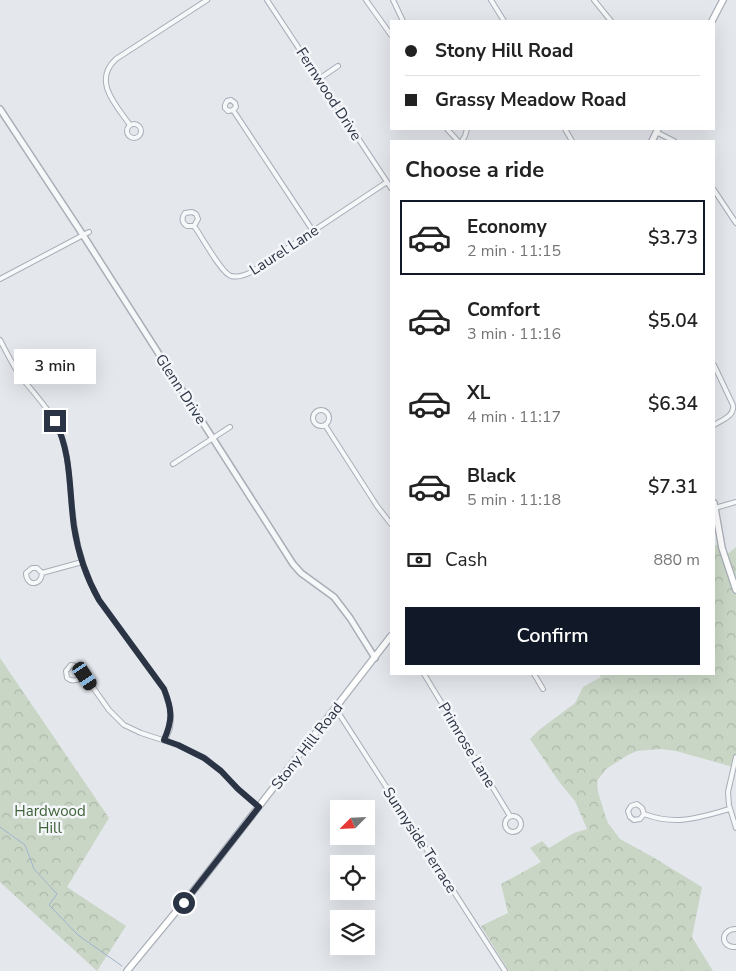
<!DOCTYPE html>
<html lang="en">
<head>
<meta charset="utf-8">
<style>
  :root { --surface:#fff; --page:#f6f6f6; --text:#222; --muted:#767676; --line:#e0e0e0; --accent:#111827 }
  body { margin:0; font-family:"Nunito Sans",sans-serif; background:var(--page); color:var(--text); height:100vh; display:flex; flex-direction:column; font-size:19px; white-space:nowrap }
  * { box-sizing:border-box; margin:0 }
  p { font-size:16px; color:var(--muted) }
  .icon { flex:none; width:28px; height:28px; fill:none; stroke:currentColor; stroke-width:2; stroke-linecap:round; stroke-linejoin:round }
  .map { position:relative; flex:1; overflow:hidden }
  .sheet { position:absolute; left:390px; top:140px; width:325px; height:535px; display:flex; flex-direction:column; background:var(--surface); border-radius:0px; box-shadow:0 5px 20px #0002 }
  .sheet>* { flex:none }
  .guide { position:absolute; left:390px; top:20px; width:325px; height:110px; border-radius:0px; box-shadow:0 5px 20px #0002; display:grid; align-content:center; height:110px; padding:0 15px; background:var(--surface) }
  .needle { width:32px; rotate:246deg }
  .tools { position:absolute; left:330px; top:800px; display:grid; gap:10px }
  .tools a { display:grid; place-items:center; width:45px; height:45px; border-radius:0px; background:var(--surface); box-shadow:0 5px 20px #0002; font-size:25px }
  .end { position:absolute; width:22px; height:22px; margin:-11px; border:6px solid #2b3445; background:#fff; box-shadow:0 0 0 2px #fff }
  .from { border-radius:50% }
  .bubble { position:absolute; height:35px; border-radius:0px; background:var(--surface); box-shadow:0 5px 20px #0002; font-size:16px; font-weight:600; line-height:35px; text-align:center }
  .car { position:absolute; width:15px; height:30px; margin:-15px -8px; border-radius:6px; box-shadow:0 0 4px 1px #0007; background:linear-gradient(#222 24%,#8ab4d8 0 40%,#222 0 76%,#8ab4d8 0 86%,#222 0) }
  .guide b { display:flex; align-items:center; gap:18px; height:48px; font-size:19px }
  .guide b+b { border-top:1px solid var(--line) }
  .guide i { width:12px; height:12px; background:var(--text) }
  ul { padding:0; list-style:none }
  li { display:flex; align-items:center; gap:15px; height:75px; margin:0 10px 8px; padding:0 5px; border:2px solid transparent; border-radius:0px }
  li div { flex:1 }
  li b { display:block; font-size:19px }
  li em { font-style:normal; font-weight:600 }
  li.selected { border-color:var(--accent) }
  li>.icon { width:45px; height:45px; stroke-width:1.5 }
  h2 { padding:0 15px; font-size:22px; line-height:60px }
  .pay { display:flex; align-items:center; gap:12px; height:55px; padding:0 15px; font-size:19px }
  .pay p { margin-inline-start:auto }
  .action { display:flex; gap:10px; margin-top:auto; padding:10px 15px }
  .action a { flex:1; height:58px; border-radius:0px; background:var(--accent); color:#fff; font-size:20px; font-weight:600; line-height:58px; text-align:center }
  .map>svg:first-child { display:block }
  .park { fill:url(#park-crowns) }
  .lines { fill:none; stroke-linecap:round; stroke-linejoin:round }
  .stream { stroke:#9fb4cc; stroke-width:1 }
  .minor-casing { stroke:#a9aeb7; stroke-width:6 }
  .tertiary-casing { stroke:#a9aeb7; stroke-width:8 }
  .secondary-casing { stroke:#a9aeb7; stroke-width:8 }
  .minor { stroke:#f7f8fa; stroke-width:4 }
  .tertiary { stroke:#f7f8fa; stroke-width:5 }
  .secondary { stroke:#fff; stroke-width:5.5 }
  .route { stroke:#2b3445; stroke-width:6 }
  .labels { text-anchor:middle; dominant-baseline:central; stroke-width:5; stroke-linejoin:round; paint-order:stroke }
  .street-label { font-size:15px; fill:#2b3445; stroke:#f4f6f9 }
  .park-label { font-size:15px; fill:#3f6138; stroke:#f4f6f9 }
</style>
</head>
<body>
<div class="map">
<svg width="736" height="971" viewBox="0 0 736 971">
  <defs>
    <pattern id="park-crowns" width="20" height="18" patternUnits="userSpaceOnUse" patternTransform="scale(1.25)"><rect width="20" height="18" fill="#c9d6c5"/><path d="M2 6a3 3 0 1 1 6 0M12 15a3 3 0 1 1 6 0" fill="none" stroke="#adb8ab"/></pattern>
  </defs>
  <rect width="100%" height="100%" fill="#e4e7ec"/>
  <path class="park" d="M718,543L725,556L736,547V755L733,767L676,751L661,749L637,751L628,755L606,769L597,781L598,792L605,815L608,823L620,839L651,856L702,887L692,937L713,971H509L481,926L508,913L501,884L541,862L530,848L542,841L549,848L574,833L587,829L575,801L560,783L530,739L539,730L575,703L583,687L601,677L599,674H714V547Z
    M0,658L109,818L67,887L126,926L97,971L0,882Z"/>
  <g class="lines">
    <path class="stream" d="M0,827L25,845L34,869L57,894L49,905L78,935L122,966"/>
    <g class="minor-casing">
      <path id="minor" d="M267,0L391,188
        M366,0L391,35
        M393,0L403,21
        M491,0L504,21
        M594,0L611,21
        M319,79L338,66
        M233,110L236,107L235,103L231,100L227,101L225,105V108L228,111L233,110L313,231
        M127 131a7 7 0 1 1 14 0a7 7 0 1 1-14 0Z
        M130,125C116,105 92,81 116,59L207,0
        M447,129L458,141
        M565,129L572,141
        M656,132L674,141
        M462,141L465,136L467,129
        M714,190L736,223
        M194,226L198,219L196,214L192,212L185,213C181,218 182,223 187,226H194C201,235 221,273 231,276C239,278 246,275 253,271L387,182
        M0,279L89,232
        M0,340C7,353 13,366 21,377C37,397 56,416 63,440C69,459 69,479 71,498C75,537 80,565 99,600L164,689L170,708L171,718L170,728L165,741
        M714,365L733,405C735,416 722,420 714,425
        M313 418a8 8 0 1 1 16 0a8 8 0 1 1-16 0Z
        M325,425L377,506L391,524
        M173,464L230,427
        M715,508L736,502
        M42,573C41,587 26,586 26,573L32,568H37L42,573L82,562
        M424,674L510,816
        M534,674L543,689
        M85,677C79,679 73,683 67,678L66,671L71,665L76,666L80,669L109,710L124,725L141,733L178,745L205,758L221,771L238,789L259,807
        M336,709L505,971
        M736,757L728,792L729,805L736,828
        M644,814L642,808L637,804L631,806L628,811L630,817L634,820L640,819L644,814C677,826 697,818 730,809
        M505 824a8 8 0 1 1 16 0a8 8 0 1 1-16 0Z
        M736,929C720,929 720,948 736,947"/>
    </g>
    <g class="tertiary-casing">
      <path id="tertiary" d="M0,109L83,235L293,564L301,573L334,597L350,618L375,658"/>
    </g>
    <g class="secondary-casing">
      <path id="secondary" d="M712,21L723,0
        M652,141L658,129
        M714,503L722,548L736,590
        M127,971L198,885L391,636"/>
    </g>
    <use href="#minor" class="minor"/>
    <use href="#tertiary" class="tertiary"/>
    <use href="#secondary" class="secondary"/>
  </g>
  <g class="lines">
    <path class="route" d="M55,421C72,454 69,492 74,527C78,553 86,577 99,600L164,689C172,709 173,720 164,740L178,745L204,758L221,771L238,789L259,807L198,885L184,903"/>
  </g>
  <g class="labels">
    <g class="street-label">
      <text transform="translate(329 94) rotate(57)">Fernwood Drive</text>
      <text transform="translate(284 250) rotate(-33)">Laurel Lane</text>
      <text transform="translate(181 389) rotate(57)">Glenn Drive</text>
      <text transform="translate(467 745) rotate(59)">Primrose Lane</text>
      <text transform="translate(307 746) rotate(-52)">Stony Hill Road</text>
      <text transform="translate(420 840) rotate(57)">Sunnyside Terrace</text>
    </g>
    <g class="park-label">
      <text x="50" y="811">Hardwood<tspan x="50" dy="17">Hill</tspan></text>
    </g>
  </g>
</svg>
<div class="tools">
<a><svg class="needle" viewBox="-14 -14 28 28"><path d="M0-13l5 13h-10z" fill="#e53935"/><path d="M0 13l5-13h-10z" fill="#767676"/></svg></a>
<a><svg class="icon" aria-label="locate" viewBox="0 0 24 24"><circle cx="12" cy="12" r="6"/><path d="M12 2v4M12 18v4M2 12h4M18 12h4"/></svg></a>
<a><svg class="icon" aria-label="layers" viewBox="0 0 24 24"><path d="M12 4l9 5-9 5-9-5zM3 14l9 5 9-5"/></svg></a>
</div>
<i class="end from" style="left:184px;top:903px"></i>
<i class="end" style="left:55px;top:421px"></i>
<div class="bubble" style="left:14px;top:349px;width:82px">3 min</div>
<i class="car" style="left:85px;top:676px;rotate:146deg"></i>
<div class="guide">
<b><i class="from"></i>Stony Hill Road</b>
<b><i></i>Grassy Meadow Road</b>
</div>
<section class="sheet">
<h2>Choose a ride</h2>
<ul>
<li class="selected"><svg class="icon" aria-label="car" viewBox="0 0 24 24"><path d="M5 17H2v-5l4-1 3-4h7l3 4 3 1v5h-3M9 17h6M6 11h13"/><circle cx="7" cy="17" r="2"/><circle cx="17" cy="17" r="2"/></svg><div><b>Economy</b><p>2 min · 11:15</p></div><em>$3.73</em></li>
<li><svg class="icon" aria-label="car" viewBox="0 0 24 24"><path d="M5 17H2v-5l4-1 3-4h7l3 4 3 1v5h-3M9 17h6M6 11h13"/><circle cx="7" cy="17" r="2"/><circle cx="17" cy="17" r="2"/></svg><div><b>Comfort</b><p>3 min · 11:16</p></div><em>$5.04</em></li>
<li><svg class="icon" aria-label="car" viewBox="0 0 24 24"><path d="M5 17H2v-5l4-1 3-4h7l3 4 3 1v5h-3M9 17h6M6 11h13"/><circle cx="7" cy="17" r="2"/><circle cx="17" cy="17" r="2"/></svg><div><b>XL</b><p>4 min · 11:17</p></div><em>$6.34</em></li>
<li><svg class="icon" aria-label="car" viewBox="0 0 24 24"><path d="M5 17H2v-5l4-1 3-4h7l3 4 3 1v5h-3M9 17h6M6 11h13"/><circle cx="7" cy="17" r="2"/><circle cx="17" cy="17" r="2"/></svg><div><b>Black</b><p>5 min · 11:18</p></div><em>$7.31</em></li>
</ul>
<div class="pay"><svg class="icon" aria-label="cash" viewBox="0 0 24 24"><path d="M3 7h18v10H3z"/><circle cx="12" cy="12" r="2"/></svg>Cash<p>880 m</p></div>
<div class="action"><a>Confirm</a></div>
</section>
</div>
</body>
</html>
